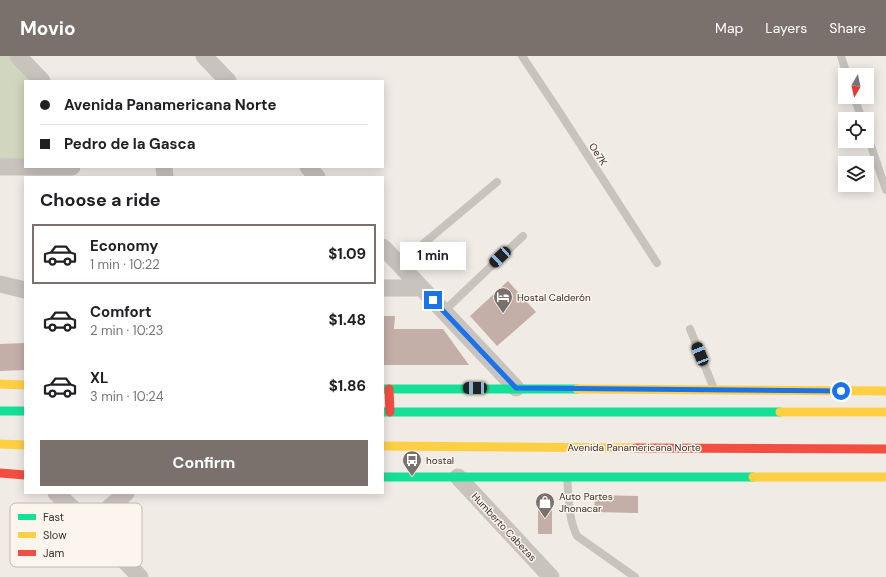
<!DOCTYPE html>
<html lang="en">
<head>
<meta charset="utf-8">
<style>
  :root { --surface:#fff; --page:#f2f2f2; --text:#202124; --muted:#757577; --line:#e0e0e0; --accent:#7a716c }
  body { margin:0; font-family:"DM Sans",sans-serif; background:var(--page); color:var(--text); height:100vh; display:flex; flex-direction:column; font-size:15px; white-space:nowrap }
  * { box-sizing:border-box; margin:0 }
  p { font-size:13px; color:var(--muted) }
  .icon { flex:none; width:22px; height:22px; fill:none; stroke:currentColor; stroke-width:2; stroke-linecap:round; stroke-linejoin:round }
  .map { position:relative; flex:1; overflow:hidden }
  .details { position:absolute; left:24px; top:120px; width:360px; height:318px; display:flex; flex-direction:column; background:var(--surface); border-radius:0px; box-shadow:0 2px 10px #0003 }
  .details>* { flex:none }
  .banner { position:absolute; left:24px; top:24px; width:360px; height:88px; border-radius:0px; box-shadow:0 2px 10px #0003; display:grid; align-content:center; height:88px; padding:0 16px; background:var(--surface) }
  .needle { width:26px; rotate:189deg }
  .controls { position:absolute; left:838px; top:12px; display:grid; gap:8px }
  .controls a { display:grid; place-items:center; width:36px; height:36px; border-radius:0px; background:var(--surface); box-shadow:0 2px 10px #0003; font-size:20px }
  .end { position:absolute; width:18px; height:18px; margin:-9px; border:5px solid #1a73e8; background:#fff; box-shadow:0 0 0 2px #fff }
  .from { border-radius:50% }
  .bubble { position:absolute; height:28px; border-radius:0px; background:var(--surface); box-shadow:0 2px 10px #0003; font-size:13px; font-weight:700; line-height:28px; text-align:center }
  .car { position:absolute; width:12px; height:24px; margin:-12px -6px; border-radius:5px; box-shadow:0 0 3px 1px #0007; background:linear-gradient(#222 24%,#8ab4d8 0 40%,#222 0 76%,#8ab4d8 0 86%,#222 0) }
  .banner b { display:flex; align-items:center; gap:14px; height:38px; font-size:15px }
  .banner b+b { border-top:1px solid var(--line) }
  .banner i { width:10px; height:10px; background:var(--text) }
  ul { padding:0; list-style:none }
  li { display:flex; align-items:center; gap:12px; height:60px; margin:0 8px 6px; padding:0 8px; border:2px solid transparent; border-radius:0px }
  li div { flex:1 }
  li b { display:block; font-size:15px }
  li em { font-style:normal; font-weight:700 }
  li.selected { border-color:var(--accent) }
  li>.icon { width:36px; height:36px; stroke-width:1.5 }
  h2 { padding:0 16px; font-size:18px; line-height:48px }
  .button { display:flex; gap:8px; margin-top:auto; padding:8px 16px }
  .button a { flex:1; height:46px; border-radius:0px; background:var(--accent); color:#fff; font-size:16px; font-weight:700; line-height:46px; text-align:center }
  header { display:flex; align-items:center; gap:24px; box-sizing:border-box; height:56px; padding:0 20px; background:var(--accent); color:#fff }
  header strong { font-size:19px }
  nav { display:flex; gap:22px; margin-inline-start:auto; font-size:14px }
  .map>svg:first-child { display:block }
  .green { fill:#d1d6bf }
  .building { fill:#c3afa7 }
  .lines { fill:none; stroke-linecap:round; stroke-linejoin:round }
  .lane { stroke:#c9c3be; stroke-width:8 }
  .street { stroke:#c9c3be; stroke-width:17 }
  .fast { stroke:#16e098; stroke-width:9 }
  .slow { stroke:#ffcf43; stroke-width:9 }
  .jam { stroke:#f24e42; stroke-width:9 }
  .route { stroke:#1a73e8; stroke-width:5 }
  .labels { text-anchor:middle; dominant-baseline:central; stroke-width:3; stroke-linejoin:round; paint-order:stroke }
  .street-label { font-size:10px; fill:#3b302b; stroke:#fbf5ee }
  .poi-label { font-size:10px; fill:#3b302b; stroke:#fbf5ee; text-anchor:start }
  .key { fill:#fbf5ee; stroke:#c1bab4; stroke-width:1 }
  .key-label { font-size:11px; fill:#3b302b }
</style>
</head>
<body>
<header>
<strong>Movio</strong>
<nav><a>Map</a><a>Layers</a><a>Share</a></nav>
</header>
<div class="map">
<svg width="886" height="521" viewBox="0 0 886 521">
  <rect width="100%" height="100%" fill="#f0ebe5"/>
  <path class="green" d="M0,0H11L34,25H25V106L0,105Z"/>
  <path class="building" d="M508,225L536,256L497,290L470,260Z
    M383,260H395L394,273H443L469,309H383Z
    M25,287V314L0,315V288Z
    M595,439L638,440V457L594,456Z
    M538,449H552V478H538Z"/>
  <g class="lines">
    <path class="lane" d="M522,0L560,57L657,207
      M841,0L847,19
      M854,41L862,63
      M867,78L886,134
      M399,208L497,126
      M444,255L523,180
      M690,273L714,333
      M567,421C569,441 568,462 577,480L635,521"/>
    <path class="street" d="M18,0L42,25
      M204,0L228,25
      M0,111H72
      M164,111L165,121
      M308,111L317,121
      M383,191L516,332
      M0,228L25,234
      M383,232H422
      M458,421L551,521
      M56,437L90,468L140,521
      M90,468L126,437"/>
    <path class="fast" d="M383,333H577
      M0,355H25
      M383,356H780
      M383,421H753"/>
    <path class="slow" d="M0,328L25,329
      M577,333L886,335
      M780,356H886
      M0,388L25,389
      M383,390L636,392
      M753,421H886"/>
    <path class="jam" d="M389,333L390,356
      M636,392L886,393
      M0,417L25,419"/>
  </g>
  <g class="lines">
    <path class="route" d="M433,244L516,332L841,335"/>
  </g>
  <defs>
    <g id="hotel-pin" transform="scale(1)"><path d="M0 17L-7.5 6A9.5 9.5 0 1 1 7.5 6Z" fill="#7a716c" stroke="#fbf5ee"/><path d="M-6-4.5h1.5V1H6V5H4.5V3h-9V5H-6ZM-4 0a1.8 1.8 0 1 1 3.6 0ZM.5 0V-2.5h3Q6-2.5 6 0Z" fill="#fff"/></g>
    <g id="bus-pin" transform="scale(1)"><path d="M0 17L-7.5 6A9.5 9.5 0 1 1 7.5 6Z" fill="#7a716c" stroke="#fbf5ee"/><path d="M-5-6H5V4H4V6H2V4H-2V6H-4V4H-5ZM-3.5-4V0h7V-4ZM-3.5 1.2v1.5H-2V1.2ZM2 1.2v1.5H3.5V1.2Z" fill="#fff"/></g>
    <g id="shop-pin" transform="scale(1)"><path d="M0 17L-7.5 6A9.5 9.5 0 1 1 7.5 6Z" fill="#7a716c" stroke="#fbf5ee"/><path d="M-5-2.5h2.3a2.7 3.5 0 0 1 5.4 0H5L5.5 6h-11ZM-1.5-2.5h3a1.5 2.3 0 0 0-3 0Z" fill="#fff"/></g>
  </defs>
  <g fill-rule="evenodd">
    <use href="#hotel-pin" x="503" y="241"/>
    <use href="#bus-pin" x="412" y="404"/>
    <use href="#shop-pin" x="545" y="446"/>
  </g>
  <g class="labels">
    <g class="street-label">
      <text transform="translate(598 98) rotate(57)">Oe7K</text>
      <text x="634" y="391">Avenida Panamericana Norte</text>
      <text transform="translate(504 471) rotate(47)">Humberto Cabezas</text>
    </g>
    <g class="poi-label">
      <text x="517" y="241">Hostal Calderón</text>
      <text x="426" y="404">hostal</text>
      <text x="559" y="440">Auto Partes<tspan x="559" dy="12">Jhonacar</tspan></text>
    </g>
  </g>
  <rect x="10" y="447" width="132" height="64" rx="6" class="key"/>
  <rect x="18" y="458" width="18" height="6" fill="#16e098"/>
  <rect x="18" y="476" width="18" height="6" fill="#ffcf43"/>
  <rect x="18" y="494" width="18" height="6" fill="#f24e42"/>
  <g class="key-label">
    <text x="43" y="465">Fast</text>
    <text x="43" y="483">Slow</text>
    <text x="43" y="501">Jam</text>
  </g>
</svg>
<div class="controls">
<a><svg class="needle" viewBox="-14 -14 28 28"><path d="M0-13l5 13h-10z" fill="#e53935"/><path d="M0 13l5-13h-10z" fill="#757577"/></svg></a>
<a><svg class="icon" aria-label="locate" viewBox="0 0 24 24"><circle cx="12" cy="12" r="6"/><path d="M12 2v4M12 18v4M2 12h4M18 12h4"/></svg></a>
<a><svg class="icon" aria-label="layers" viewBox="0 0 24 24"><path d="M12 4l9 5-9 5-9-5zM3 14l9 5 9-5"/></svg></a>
</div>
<i class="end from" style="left:841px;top:335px"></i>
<i class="end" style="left:433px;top:244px"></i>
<div class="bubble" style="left:400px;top:186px;width:66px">1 min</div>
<i class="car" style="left:500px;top:201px;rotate:227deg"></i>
<i class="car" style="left:700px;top:298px;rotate:338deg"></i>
<i class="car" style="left:475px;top:332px;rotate:270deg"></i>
<div class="banner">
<b><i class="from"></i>Avenida Panamericana Norte</b>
<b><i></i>Pedro de la Gasca</b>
</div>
<section class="details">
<h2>Choose a ride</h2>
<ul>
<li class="selected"><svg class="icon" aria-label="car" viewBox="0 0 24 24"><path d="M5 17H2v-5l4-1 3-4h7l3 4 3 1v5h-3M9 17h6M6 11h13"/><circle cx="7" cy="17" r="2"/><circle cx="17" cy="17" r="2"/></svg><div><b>Economy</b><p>1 min · 10:22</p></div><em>$1.09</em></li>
<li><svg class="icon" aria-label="car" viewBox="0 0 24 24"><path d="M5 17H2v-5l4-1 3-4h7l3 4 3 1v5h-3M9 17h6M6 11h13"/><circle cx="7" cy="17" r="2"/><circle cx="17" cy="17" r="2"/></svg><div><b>Comfort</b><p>2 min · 10:23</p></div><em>$1.48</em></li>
<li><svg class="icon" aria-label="car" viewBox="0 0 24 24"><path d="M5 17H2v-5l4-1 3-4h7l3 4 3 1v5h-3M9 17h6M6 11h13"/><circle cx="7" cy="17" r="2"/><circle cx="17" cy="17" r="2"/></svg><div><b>XL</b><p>3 min · 10:24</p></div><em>$1.86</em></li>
</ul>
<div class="button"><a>Confirm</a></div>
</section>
</div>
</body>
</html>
